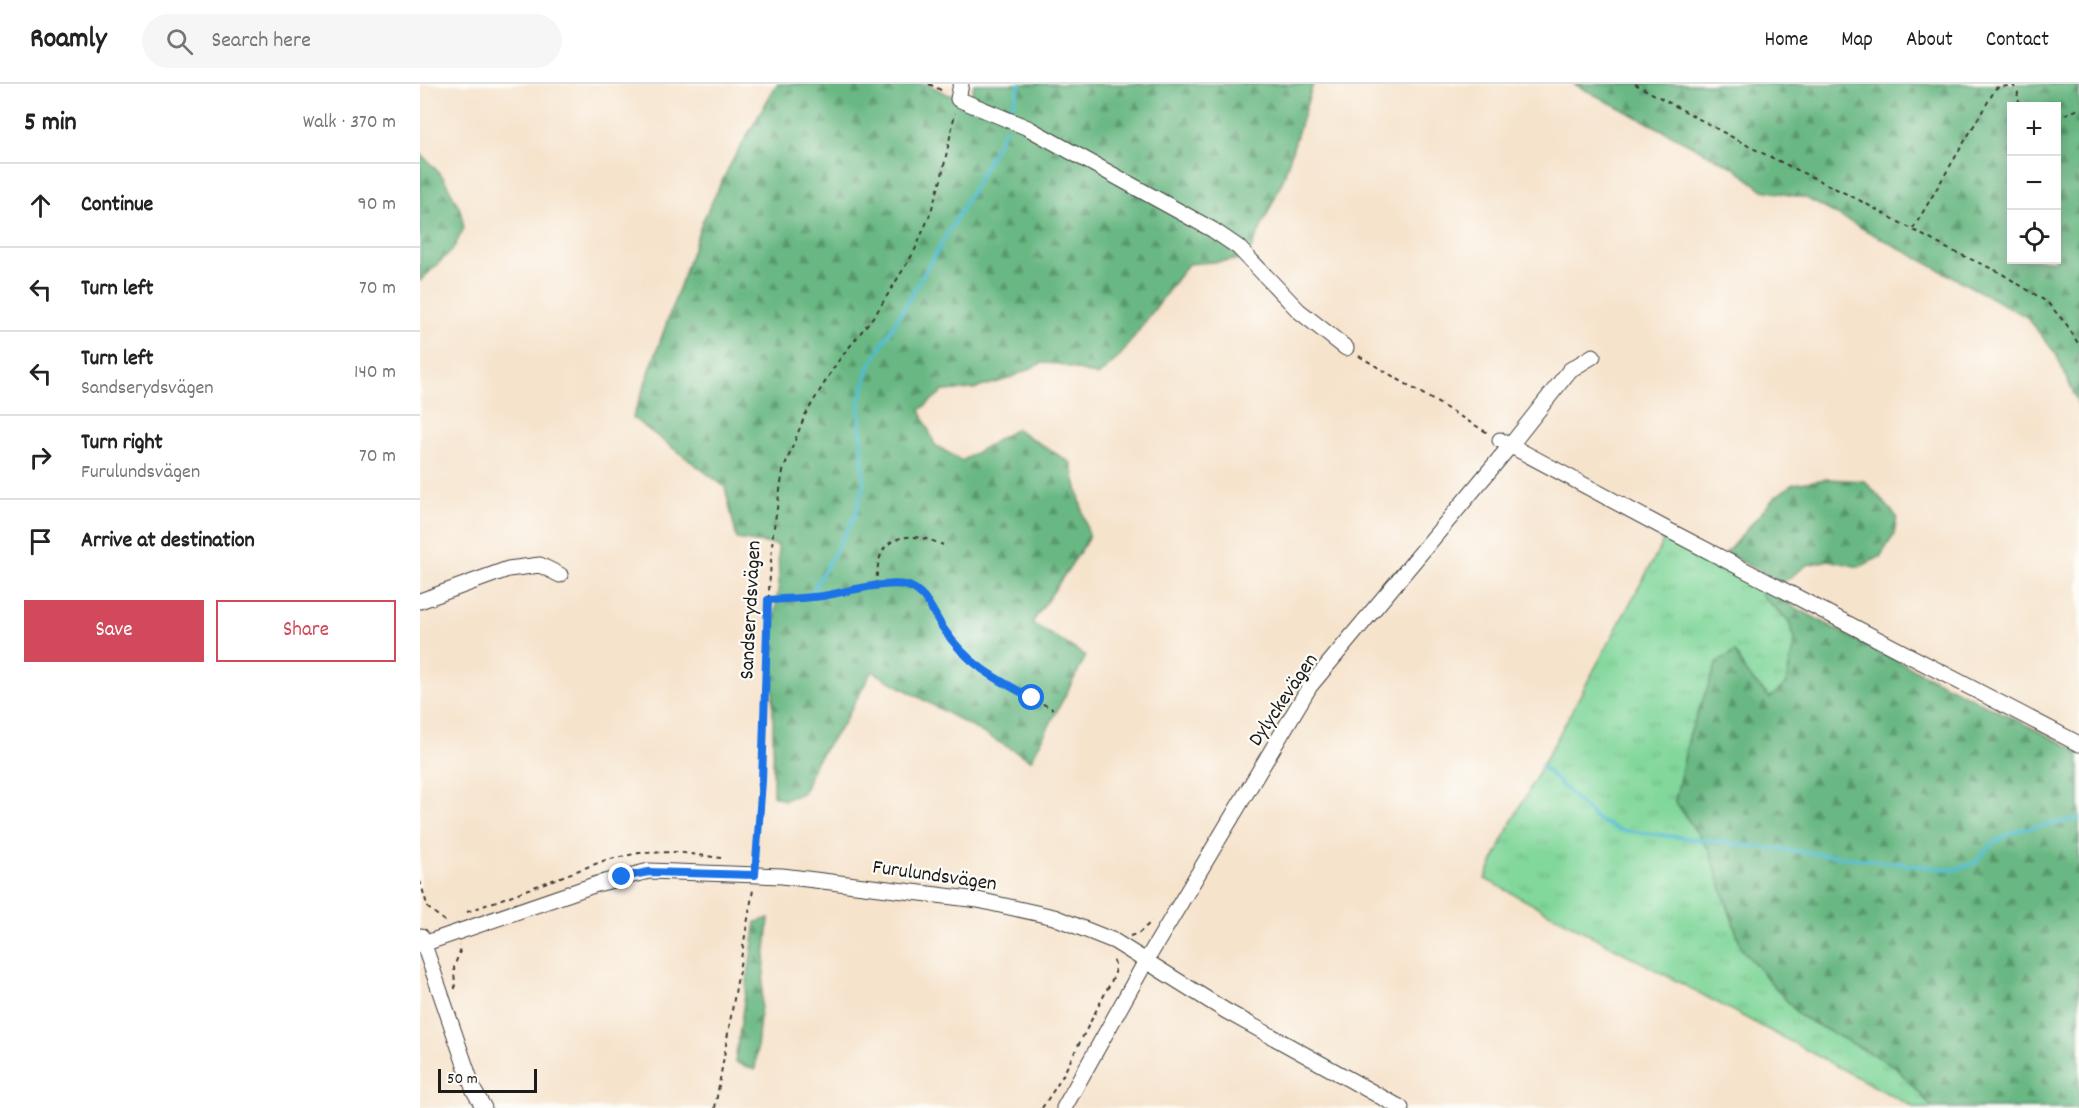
<!DOCTYPE html>
<html lang="en">
<head>
<meta charset="utf-8">
<style>
  body { margin:0; font-family:Dekko,sans-serif; background:#f6f6f6; color:#222 }
  .controls { position:absolute; right:18px; top:18px; display:grid; overflow:hidden; border-radius:0px; box-shadow:0 3px 15px #0003 }
  .controls button { width:54px; height:54px; display:grid; place-items:center; padding:0; border:0; border-bottom:2px solid #e0e0e0; background:#fff; color:#222; font:30px sans-serif }
  .scale { position:absolute; left:18px; bottom:15px; width:99px; box-sizing:border-box; padding-left:6px; border:3px solid #1c1c1c; border-top:0; font-size:16px; line-height:21px; white-space:nowrap; color:#1c1c1c; -webkit-text-stroke:4px #fdfcf7; paint-order:stroke }
  .stop { position:absolute; width:18px; height:18px; margin:-14px; border:4px solid #1a73e8; border-radius:50%; background:#fff }
  .stop.end { background:#1a73e8; border-color:#fff; box-shadow:0 2px 6px #0008 }
  .list { margin:0; padding:0; list-style:none }
  h2 { display:flex; justify-content:space-between; align-items:center; height:78px; margin:0; padding:0 24px; font-size:26px }
  h2 small { font-size:20px; font-weight:400; color:#767676 }
  .list li { display:grid; grid-template-columns:39px 1fr auto; gap:18px; align-items:center; box-sizing:border-box; height:84px; padding:0 24px; border-top:2px solid #e0e0e0 }
  .list b { display:block; font-size:22px; white-space:nowrap }
  .list p { margin:0; font-size:20px; white-space:nowrap; color:#767676 }
  .list em { font-size:20px; font-style:normal; color:#767676 }
  .actions { display:flex; gap:12px; padding:18px 24px }
  .actions a { flex:1; padding:14px 0; border:2px solid #d1495b; border-radius:0px; text-align:center; font-size:21px; color:#d1495b }
  .actions .main { background:#d1495b; color:#fff }
  .icon { flex:none; width:33px; height:33px; fill:none; stroke:currentColor; stroke-width:2; stroke-linecap:round; stroke-linejoin:round }
  .map { position:relative; flex:none; width:1659px; height:1024px; overflow:hidden }
  header { display:flex; align-items:center; gap:36px; box-sizing:border-box; height:84px; padding:0 30px; background:#fff; border-bottom:2px solid #e0e0e0 }
  header strong { font-size:28px }
  nav { display:flex; gap:33px; margin-inline-start:auto; font-size:21px }
  .search { width:420px; height:54px; background:#f6f6f6; display:flex; align-items:center; gap:15px; box-sizing:border-box; padding:0 21px; border-radius:33px; color:#767676; font-size:22px }
  main { display:flex }
  aside { flex:1; background:#fff }
  .map>svg:first-child { display:block }
  .grass { fill:url(#grass-tufts); stroke:#4f7a5c; stroke-width:1.5 }
  .forest { fill:url(#forest-firs); stroke:#426a50; stroke-width:1.5; fill-rule:evenodd }
  .lines { fill:none; stroke-linecap:round; stroke-linejoin:round }
  .stream { stroke:#50bcca; stroke-width:4 }
  .minor-casing { stroke:#3d3a36; stroke-width:17 }
  .path { stroke:#3d3a36; stroke-width:2; stroke-dasharray:4.5 4.5; stroke-linecap:butt }
  .minor { stroke:#fff; stroke-width:15 }
  .route { stroke:#1a73e8; stroke-width:8 }
  .labels { text-anchor:middle; stroke-width:4.5; stroke-linejoin:round; paint-order:stroke }
  .street-label { font-size:21px; fill:#1c1c1c; stroke:#fdfcf7 }
</style>
</head>
<body>
<header>
<strong>Roamly</strong>
<div class="search"><svg class="icon" aria-label="search" viewBox="0 0 24 24"><circle cx="10" cy="10" r="6"/><path d="M15 15l6 6"/></svg>Search here</div>
<nav><a>Home</a><a>Map</a><a>About</a><a>Contact</a></nav>
</header>
<main>
<aside>
<h2>5 min<small>Walk · 370 m</small></h2>
<ul class="list">
<li><svg class="icon" aria-label="ahead" viewBox="0 0 24 24"><path d="M12 20V5M6 11l6-6 6 6"/></svg><div><b>Continue</b></div><em>90 m</em></li>
<li><svg class="icon" aria-label="left" viewBox="0 0 24 24"><path d="M17 20v-9H6M10 6l-5 5 5 5"/></svg><div><b>Turn left</b></div><em>70 m</em></li>
<li><svg class="icon" aria-label="left" viewBox="0 0 24 24"><path d="M17 20v-9H6M10 6l-5 5 5 5"/></svg><div><b>Turn left</b><p>Sandserydsvägen</p></div><em>140 m</em></li>
<li><svg class="icon" aria-label="right" viewBox="0 0 24 24"><path d="M7 20v-9h11M14 6l5 5-5 5"/></svg><div><b>Turn right</b><p>Furulundsvägen</p></div><em>70 m</em></li>
<li><svg class="icon" aria-label="arrive" viewBox="0 0 24 24"><path d="M6 21V4h12l-3 4 3 4H6"/></svg><div><b>Arrive at destination</b></div></li>
</ul>
<div class="actions"><a class="main">Save</a><a>Share</a></div>
</aside>
<div class="map">
<svg width="1659" height="1024" viewBox="0 0 1659 1024">
  <defs>
    <pattern id="grass-tufts" width="24" height="20" patternUnits="userSpaceOnUse" patternTransform="scale(1.5)"><rect width="24" height="20" fill="#82d79b"/><path d="M3 7l-1-3M5 7V3M7 7l1-3M15 17l-1-3M17 17v-4M19 17l1-3" fill="none" stroke="#70b885"/></pattern>
    <pattern id="forest-firs" width="22" height="20" patternUnits="userSpaceOnUse" patternTransform="scale(1.5)"><rect width="22" height="20" fill="#69b883"/><path d="M5 1l3.5 6h-7zM16 11l3.5 6h-7z" fill="#56956a"/></pattern>
  </defs>
  <rect width="100%" height="100%" fill="#fdfcf7"/>
  <filter id="ink" filterUnits="userSpaceOnUse"><feTurbulence type="fractalNoise" baseFrequency=".0167" numOctaves="2"/><feDisplacementMap in="SourceGraphic" scale="12" xChannelSelector="R" yChannelSelector="G"/><feConvolveMatrix kernelMatrix="1 2 1 2 8 2 1 2 1" color-interpolation-filters="sRGB"/></filter>
  <filter id="wash" filterUnits="userSpaceOnUse"><feTurbulence type="fractalNoise" baseFrequency=".008" numOctaves="4" result="noise"/><feDisplacementMap in="SourceGraphic" scale="24" xChannelSelector="R" yChannelSelector="G"/><feGaussianBlur stdDeviation="1.35" result="paint"/><feColorMatrix in="noise" values="0 0 0 0 0 0 0 0 0 0 0 0 0 0 0 0 0 1.4 0 .05"/><feComposite in="paint" operator="in"/></filter>
  <g filter="url(#wash)">
    <rect width="100%" height="100%" fill="#f6e3cc"/>
    <path class="grass" d="M 1245,449 L 1336,502 L 1345,515 L 1368,536 L 1375,554 L 1366,600 L 1350,614 L 1326,589 L 1315,568 L 1270,649 L 1255,717 L 1289,766 L 1322,864 L 1380,932 L 1475,982 L 1513,1024 L 1495,1024 L 1065,795 L 1090,741 L 1241,462 Z"/>
    <path class="forest" d="M 357,0 L 507,0 L 529,11 L 552,10 L 554,0 L 893,0 L 863,96 L 828,172 L 817,176 L 768,180 L 699,273 L 678,292 L 639,280 L 622,279 L 585,296 L 554,305 L 523,307 L 500,326 L 515,361 L 542,377 L 596,345 L 651,379 L 669,454 L 612,539 L 666,572 L 611,676 L 452,587 L 423,640 L 396,677 L 383,709 L 364,716 L 353,711 L 353,545 L 359,499 L 358,461 L 317,455 L 305,403 L 213,334 L 283,136 L 310,81 Z
      M 1154,0 L 1659,0 L 1659,322 L 1636,270 L 1607,233 L 1386,114 L 1343,106 L 1313,83 ZM 1592,22 L 1636,22 L 1636,176 L 1592,176 Z
      M 0,69 L 23,93 L 40,125 L 44,144 L 33,165 L 0,197 Z
      M 1407,395 L 1445,397 L 1477,433 L 1474,451 L 1460,473 L 1439,483 L 1409,476 L 1387,481 L 1362,499 L 1306,469 L 1355,413 L 1373,400 Z
      M 1336,502 L 1441,559 L 1659,667 L 1659,1024 L 1513,1024 L 1475,982 L 1380,932 L 1322,865 L 1289,766 L 1255,717 L 1270,649 L 1298,577 L 1315,568 L 1326,589 L 1350,614 L 1366,600 L 1375,554 L 1368,536 L 1345,515 Z
      M 349,834 L 335,986 L 315,978 L 336,838 Z"/>
    <g class="lines">
      <path class="stream" d="M 591,26 L 600,0
        M 391,510 L 434,434 L 444,399 L 439,321 L 449,283 L 543,123 L 585,45
        M 1122,682 L 1176,735 L 1199,746 L 1534,786 L 1555,779 L 1573,759 L 1598,746 L 1659,735"/>
    </g>
  </g>
  <g filter="url(#ink)">
    <g class="lines">
      <g class="minor-casing">
        <path id="minor" d="M 541,0 L 538,15 L 608,44 L 793,146 L 818,163 L 879,227 L 926,264
          M 1080,356 L 1248,446 L 1659,660
          M 0,517 L 88,485 L 120,481 L 140,491
          M 1,852 L 54,1007 L 64,1024
          M 3,860 L 177,800 L 229,787 L 362,792 L 558,816 L 634,833 L 694,857 L 806,927 L 981,1024
          M 644,1024 L 726,877 L 890,602 L 1090,362 L 1150,286 L 1173,272"/>
      </g>
      <path class="path" d="M 509,0 L 525,8
        M 1215,0 L 1332,64 L 1439,116 L 1526,164 L 1579,188 L 1627,218 L 1647,241 L 1659,261
        M 1636,31 L 1641,32 L 1659,25
        M 1493,145 L 1576,4 L 1593,1 L 1598,9 L 1597,15 L 1603,22
        M 939,272 L 1068,349
        M 456,502 C 457,491 457,475 464,465 C 478,446 505,453 523,461
        M 348,516 C 367,515 385,514 403,512 C 425,508 465,497 485,502 C 511,508 526,555 546,574 C 570,596 604,610 633,625
        M 336,776 L 347,595 L 349,506 L 353,449 L 363,387 L 385,331 L 416,280 L 457,228 L 494,168 L 509,133 L 521,96 L 535,29
        M 0,797 L 8,824 L 26,838
        M 47,828 L 186,776 L 219,769 L 256,768 L 301,774
        M 710,852 L 719,849 L 732,837
        M 35,905 L 34,883 L 40,867 L 39,861
        M 295,1024 L 333,806
        M 622,1024 L 641,995 L 695,890 L 695,880 L 691,873"/>
      <use href="#minor" class="minor"/>
    </g>
  </g>
  <g class="lines" filter="url(#ink)">
    <path class="route" d="M 202,793 L 229,788 L 335,791 L 342,697 L 348,516 C 366,515 385,514 403,512 C 425,508 464,497 485,501 C 506,506 512,528 523,544 C 547,580 574,594 612,614"/>
  </g>
  <g class="labels">
    <g class="street-label">
      <text transform="translate(329 526) rotate(-87)" y="7">Sandserydsvägen</text>
      <text transform="translate(862 615) rotate(-56)" y="7">Dylyckevägen</text>
      <text transform="translate(515 790) rotate(8)" y="7">Furulundsvägen</text>
    </g>
  </g>
</svg>
<div class="controls">
<button>+</button>
<button>−</button>
<button><svg class="icon" aria-label="locate" viewBox="0 0 24 24"><circle cx="12" cy="12" r="6"/><path d="M12 2v4M12 18v4M2 12h4M18 12h4"/></svg></button>
</div>
<div class="scale">50 m</div>
<div class="stop" style="left:612px;top:614px"></div>
<div class="stop end" style="left:202px;top:793px"></div>
</div>
</main>
</body>
</html>
